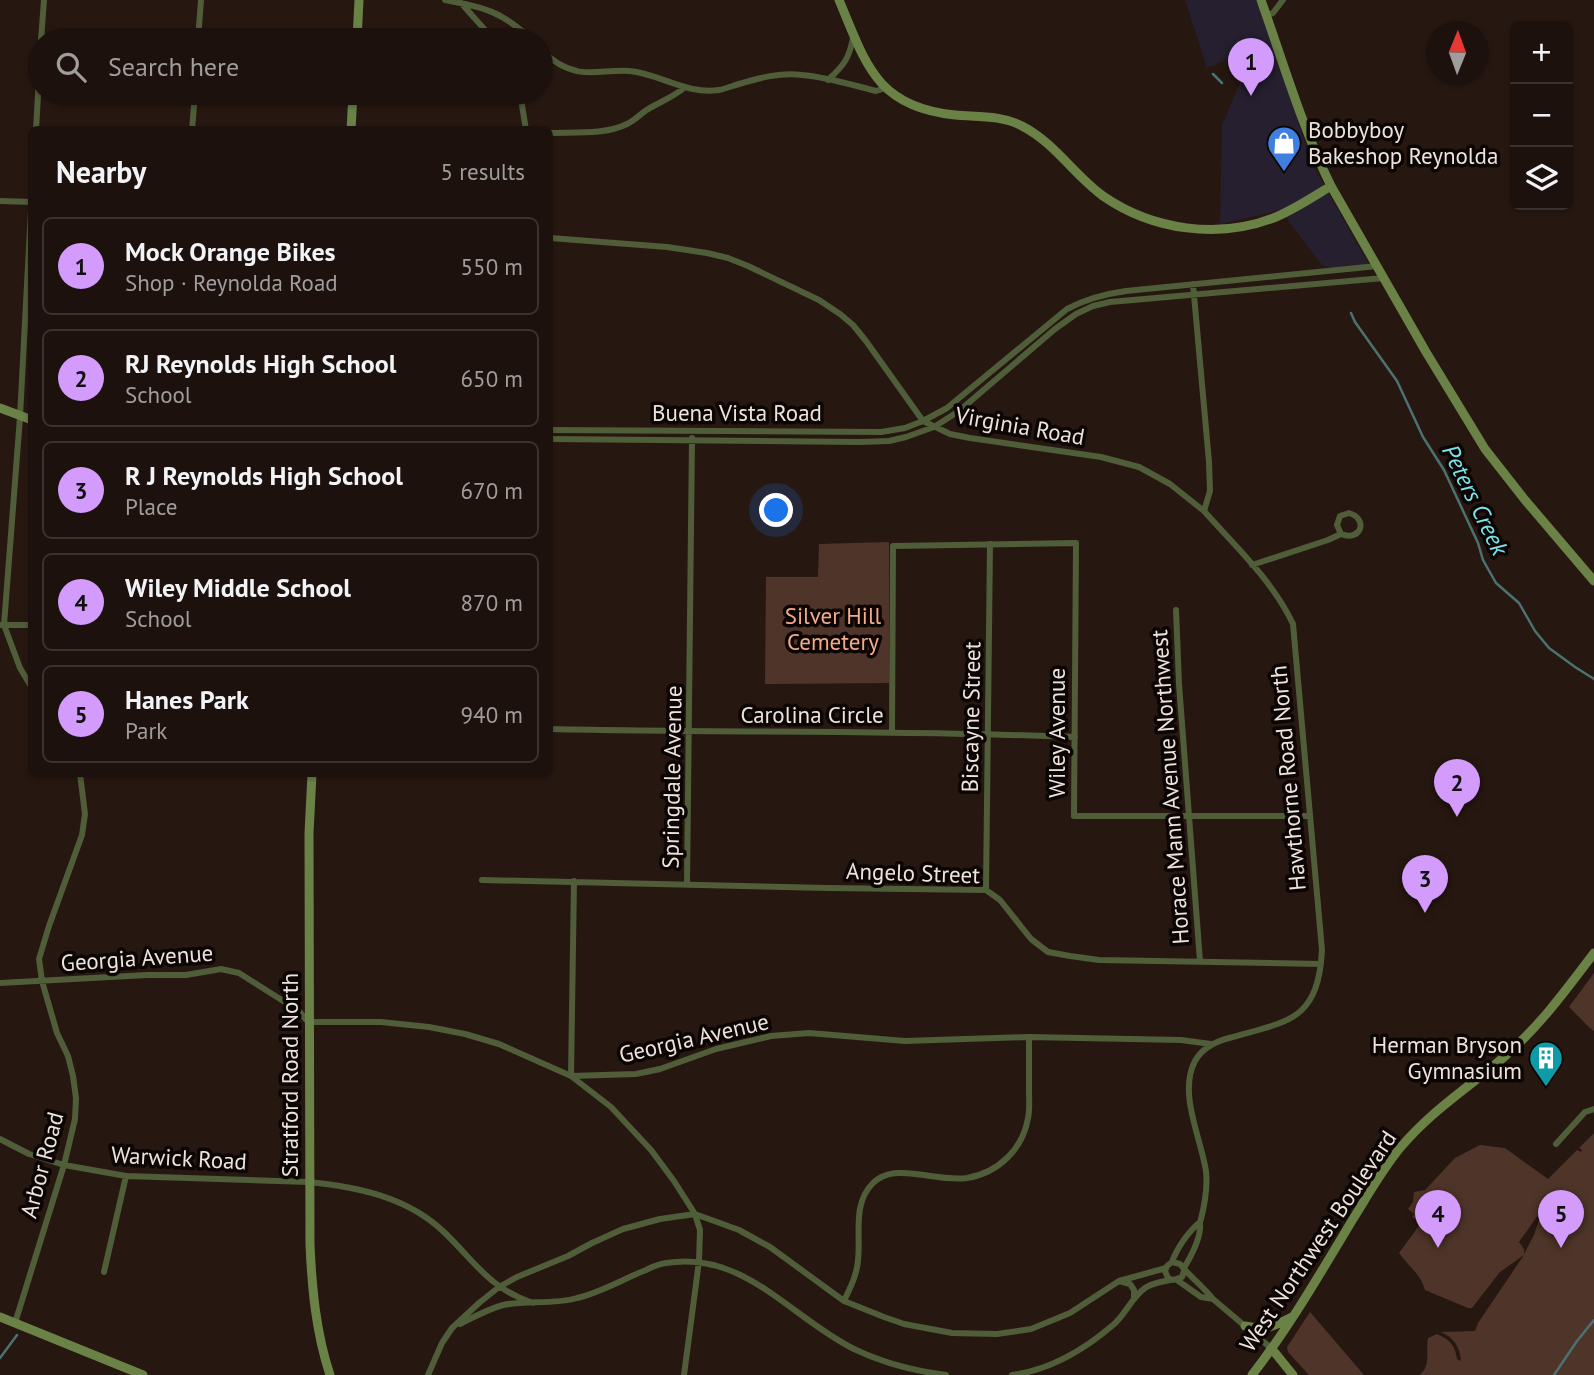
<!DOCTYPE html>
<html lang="en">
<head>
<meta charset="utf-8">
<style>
  body { margin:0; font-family:"PT Sans",sans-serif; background:#2a1f1b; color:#f1f3f6 }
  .controls { position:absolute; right:21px; top:21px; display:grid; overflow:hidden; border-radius:10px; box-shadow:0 2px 5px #0004 }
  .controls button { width:63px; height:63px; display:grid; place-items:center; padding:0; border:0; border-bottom:2px solid #3b312e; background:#1d110d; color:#f1f3f6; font:35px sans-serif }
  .compass { position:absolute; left:1426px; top:21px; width:63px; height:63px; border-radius:50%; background:#1d110d; box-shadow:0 2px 5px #0004; rotate:1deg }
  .you { position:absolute; left:777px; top:511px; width:24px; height:24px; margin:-18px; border:5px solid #fff; border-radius:50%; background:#1a73e8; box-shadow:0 0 0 10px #1a73e833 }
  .badge { display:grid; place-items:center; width:46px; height:46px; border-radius:50%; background:#d39cfc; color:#111; font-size:23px; font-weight:700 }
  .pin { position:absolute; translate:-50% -58px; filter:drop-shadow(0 2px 4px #0008) }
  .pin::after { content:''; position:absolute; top:37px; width:24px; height:21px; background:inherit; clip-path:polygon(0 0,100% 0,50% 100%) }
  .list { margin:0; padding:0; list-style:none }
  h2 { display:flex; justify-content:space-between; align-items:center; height:91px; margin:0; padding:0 28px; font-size:30px }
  h2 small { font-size:23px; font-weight:400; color:#a09d9d }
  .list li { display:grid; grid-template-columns:46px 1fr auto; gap:21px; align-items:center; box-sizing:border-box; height:98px; margin:0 14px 14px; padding:0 14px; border:2px solid #3b312e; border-radius:10px }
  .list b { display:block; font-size:26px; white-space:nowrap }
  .list p { margin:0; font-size:23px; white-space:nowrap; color:#a09d9d }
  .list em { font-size:23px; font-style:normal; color:#a09d9d }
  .icon { flex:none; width:38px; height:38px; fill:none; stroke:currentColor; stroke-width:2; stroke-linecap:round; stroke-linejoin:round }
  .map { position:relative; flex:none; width:1594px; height:1375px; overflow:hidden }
  .search { position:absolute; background:#1d110d; box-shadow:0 2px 5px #0004; left:28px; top:28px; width:525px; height:77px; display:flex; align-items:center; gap:18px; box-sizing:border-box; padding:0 24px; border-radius:38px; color:#a09d9d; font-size:26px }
  .panel { position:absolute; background:#1d110d; box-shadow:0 2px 5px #0004; left:28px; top:126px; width:525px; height:651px; border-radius:10px }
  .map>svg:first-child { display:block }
  .commercial { fill:#251f2f }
  .green { fill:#4f3529; fill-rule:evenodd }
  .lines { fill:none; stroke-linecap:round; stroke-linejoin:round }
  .stream { stroke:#4b7273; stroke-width:2.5 }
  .street { stroke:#4f5d39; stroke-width:6 }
  .secondary { stroke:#6b8247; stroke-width:9 }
  .labels { text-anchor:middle; stroke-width:7; stroke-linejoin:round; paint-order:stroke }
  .poi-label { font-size:23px; fill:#ede2dd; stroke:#0b0503; text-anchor:start }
  .street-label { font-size:23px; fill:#ede2dd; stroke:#0b0503 }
  .park-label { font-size:23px; fill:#f4aa88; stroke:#0b0503 }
  .water-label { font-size:24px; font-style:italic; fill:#7ae6ed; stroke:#0b0503 }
</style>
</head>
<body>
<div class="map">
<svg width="1594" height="1375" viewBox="0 0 1594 1375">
  <rect width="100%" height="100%" fill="#271711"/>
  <path class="commercial" d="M 1185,0 L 1258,0 L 1312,164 L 1371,268 L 1353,273 L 1323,266 L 1289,222 L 1282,210 L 1220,224 L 1222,125 L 1243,76 L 1238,55 L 1207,68 Z"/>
  <path class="green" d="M 889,542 L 889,683 L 765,684 L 766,577 L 818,577 L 819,544 Z
    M 1594,973 L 1594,1031 L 1590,1028 L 1569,1007 Z
    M 1594,1133 L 1594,1375 L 1419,1375 C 1432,1366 1425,1352 1428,1338 L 1437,1334 C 1450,1340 1455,1345 1457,1359 L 1461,1361 C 1460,1348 1455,1338 1441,1332 L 1475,1331 L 1478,1323 L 1524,1255 L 1500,1272 L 1472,1308 L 1468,1308 L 1425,1290 C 1421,1274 1408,1266 1399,1253 L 1421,1223 L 1412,1217 L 1414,1214 L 1408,1209 L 1413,1202 L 1414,1192 L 1425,1190 L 1455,1158 L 1480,1145 L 1505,1148 L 1548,1179 L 1577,1150 L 1581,1152 L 1582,1150 L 1579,1148 ZM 1543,1208 L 1534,1235 L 1524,1254 L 1524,1249 L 1519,1242 Z
    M 1310,1312 L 1364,1375 L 1309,1375 L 1288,1352 L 1287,1347 Z"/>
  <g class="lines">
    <path class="stream" d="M 1213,74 L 1222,83
      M 1351,313 L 1355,322 L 1397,381 L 1423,437 L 1444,470 L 1478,543 L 1483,560 L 1496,583 L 1519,603 L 1535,631 L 1549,648 L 1575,667 L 1594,679
      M 0,1358 L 17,1335
      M 1554,1375 L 1577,1341 L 1594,1320"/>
    <path class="street" d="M 445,0 C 484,7 503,12 532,40
      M 461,3 L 494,40
      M 1266,15 L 1273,13 L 1283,0
      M 41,40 L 44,0
      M 198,40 L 201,0
      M 541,49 C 551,60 563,68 577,71 C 590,75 614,69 630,71 C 660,74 687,95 719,90 C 725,89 732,86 739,84 C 759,78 781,72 802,75 C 827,77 852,85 876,91 L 886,88
      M 828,80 C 844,65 849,59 853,38
      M 520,93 L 526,130
      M 36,130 L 40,59
      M 192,130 L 195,93
      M 550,133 C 574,132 605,135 627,124 C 636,120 642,112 650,108 C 662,101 673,97 684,88
      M 32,190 L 20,417 L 4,625 L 20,668 L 32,688
      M 0,201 L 32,202
      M 550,238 L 667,247 L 707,253 L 728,258 L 748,266 L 819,300 L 840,314 L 853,325 L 866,341 L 923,421 L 950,434 L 970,438 L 1101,457 L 1139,467 L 1170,484 L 1204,511
      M 550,430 L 881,432 L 905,428 L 923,421 L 947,408 L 1067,309 C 1086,299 1104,294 1126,291 L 1377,266
      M 550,439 L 860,442 L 889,441 L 906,437 L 934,427 L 959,411 L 1055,329 L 1076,314 L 1093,306 L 1110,302 L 1384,278
      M 1252,565 L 1328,540 L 1341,534 C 1361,542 1369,519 1349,513 L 1340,516 L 1337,525 L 1341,534
      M 1176,610 L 1179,684 L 1200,961
      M 0,625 L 32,625
      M 550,729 C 725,733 900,730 1075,737
      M 892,733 L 893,546 L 1076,543 L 1074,816 L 1309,816
      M 482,880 L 828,888 L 986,890 L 1000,900 L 1031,939 L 1048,952 L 1070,956 L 1099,960 L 1321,964
      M 574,881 L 571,1076 L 611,1107 L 651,1150 L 674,1181 L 695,1214 L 700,1230 L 699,1261 L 684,1375
      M 687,884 L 692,438
      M 986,890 L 990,544
      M 0,983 L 147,975 L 186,975 L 221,969 L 239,973 L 299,1011 L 308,1022 L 381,1022 L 429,1027 L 465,1034 L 499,1044 L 571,1076 L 636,1074 L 660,1069 L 716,1049 L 771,1036 L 809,1033 L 905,1041 L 1029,1037 L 1181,1040 L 1211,1044
      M 0,1139 L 29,1154 L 64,1165 L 126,1176 L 309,1182 C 358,1187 408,1197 445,1233 C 475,1262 490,1289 533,1303
      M 1556,1144 L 1585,1112 L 1594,1109
      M 1172,1262 C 1177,1248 1188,1232 1200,1222
      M 1184,1268 C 1190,1258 1199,1241 1200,1229 C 1201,1219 1198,1228 1201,1219 C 1205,1203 1208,1188 1206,1171 C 1201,1138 1178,1093 1195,1061 C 1202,1048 1214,1042 1229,1038 C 1288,1021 1318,1022 1322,950 L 1293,624 C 1273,581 1235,546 1204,511 L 1210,491 L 1209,462 L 1193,284
      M 1184,1271 L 1182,1277 L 1173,1280 L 1168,1278 L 1165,1271 L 1167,1266 L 1172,1262 L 1180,1264 C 1189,1276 1203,1286 1213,1299 L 1272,1349
      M 104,1272 L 126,1176
      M 1177,1280 L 1201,1297 L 1213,1299
      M 1119,1281 L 1130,1284 L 1134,1290 L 1134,1299
      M 844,1301 C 850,1288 857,1275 858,1260 C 861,1234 852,1204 873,1183 C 888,1169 905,1173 924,1175 C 938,1177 952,1180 967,1178 C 998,1173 1023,1149 1028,1118 C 1030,1110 1029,1100 1029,1091 C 1029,1073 1029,1055 1029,1037
      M 15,1323 L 64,1165 L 75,1119 L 76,1098 L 73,1076 L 68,1056 L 57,1033 L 42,981 L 39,959 L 49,926 L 82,835 L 85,814 L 80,774
      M 460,1324 C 474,1317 488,1309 503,1305 C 527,1300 554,1305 577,1298 C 602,1292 623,1279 646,1270 C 652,1267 659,1264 666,1263 C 744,1250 791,1318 854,1349 C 883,1363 914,1371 946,1375
      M 428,1375 L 442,1343 L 452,1328 L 479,1303 L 499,1287 L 517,1277 L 568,1256 L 592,1243 L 623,1229 L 660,1219 L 695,1214 L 739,1230 L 770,1247 L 844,1301 L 884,1317 L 904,1324 L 952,1333 L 997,1334 L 1031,1329 L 1070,1313 L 1119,1281 L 1166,1268
      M 1012,1375 C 1050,1370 1085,1349 1113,1325 C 1125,1315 1132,1297 1145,1288 C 1152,1283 1162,1282 1170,1280"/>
    <path class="secondary" d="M 839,0 C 866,64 876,107 955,115 C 978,117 1001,115 1022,126 C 1055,143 1074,175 1103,196 C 1152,230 1219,240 1276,217 C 1295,209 1313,197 1331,186
      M 1261,0 C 1283,62 1302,127 1331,186 L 1426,352 L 1485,449 L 1525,500 L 1594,581
      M 357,40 L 359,0
      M 351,130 L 353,93
      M 0,408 L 32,420
      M 312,774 L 309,833 L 310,1245 C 312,1289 316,1333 330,1375
      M 0,1317 L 143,1375
      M 1245,1326 C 1266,1330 1273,1327 1292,1317
      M 1272,1349 L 1293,1375
      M 1252,1375 C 1290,1326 1321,1272 1353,1219 C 1368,1195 1382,1170 1400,1148 C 1432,1110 1467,1089 1504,1057 C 1539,1027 1566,990 1594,953"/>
  </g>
  <defs>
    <g id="shop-pin" transform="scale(1.75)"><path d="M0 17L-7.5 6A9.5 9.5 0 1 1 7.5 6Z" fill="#3f7fe0" stroke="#0b0503"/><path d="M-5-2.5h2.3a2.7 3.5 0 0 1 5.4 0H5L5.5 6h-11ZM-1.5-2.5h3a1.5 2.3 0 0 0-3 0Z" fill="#fff"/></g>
    <g id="building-pin" transform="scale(1.75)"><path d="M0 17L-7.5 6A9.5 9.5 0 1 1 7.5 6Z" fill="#0f9aa8" stroke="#0b0503"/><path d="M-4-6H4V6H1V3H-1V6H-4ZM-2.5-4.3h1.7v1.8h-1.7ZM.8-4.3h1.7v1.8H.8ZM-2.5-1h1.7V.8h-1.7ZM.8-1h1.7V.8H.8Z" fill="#fff"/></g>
  </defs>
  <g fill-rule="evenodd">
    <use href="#shop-pin" x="1284" y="143"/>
    <use href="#building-pin" x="1546" y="1058"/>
  </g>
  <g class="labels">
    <g class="poi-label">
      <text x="1308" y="138">Bobbyboy<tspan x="1308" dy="26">Bakeshop Reynolda</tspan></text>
      <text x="1522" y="1053" text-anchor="end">Herman Bryson<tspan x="1522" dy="26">Gymnasium</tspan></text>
    </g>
    <g class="street-label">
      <text x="737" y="421">Buena Vista Road</text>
      <text transform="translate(1020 426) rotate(10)" y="8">Virginia Road</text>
      <text x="812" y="723">Carolina Circle</text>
      <text transform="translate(971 717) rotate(-89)" y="8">Biscayne Street</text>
      <text transform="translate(1057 733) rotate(-90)" y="8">Wiley Avenue</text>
      <text transform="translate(672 777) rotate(-89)" y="8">Springdale Avenue</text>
      <text transform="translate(1288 778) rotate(-95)" y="8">Hawthorne Road North</text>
      <text transform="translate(1170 787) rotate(-94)" y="8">Horace Mann Avenue Northwest</text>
      <text transform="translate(913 873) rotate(2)" y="8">Angelo Street</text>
      <text transform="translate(137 958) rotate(-4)" y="8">Georgia Avenue</text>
      <text transform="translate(694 1038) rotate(-13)" y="8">Georgia Avenue</text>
      <text transform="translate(290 1075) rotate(-90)" y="8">Stratford Road North</text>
      <text transform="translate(179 1158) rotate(3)" y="8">Warwick Road</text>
      <text transform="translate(42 1165) rotate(-75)" y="8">Arbor Road</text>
      <text transform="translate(1318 1241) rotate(-56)" y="8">West Northwest Boulevard</text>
    </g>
    <g class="park-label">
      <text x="833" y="624">Silver Hill<tspan x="833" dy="26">Cemetery</tspan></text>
    </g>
    <g class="water-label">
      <text transform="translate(1475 500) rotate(64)" y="8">Peters Creek</text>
    </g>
  </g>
</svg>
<div class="controls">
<button>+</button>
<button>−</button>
<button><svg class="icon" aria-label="layers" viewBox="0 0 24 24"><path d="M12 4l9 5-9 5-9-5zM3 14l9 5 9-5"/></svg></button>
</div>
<svg class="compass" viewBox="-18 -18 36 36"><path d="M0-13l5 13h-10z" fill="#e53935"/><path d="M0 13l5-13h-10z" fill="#a09d9d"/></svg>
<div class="you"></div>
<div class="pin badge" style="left:1251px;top:96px">1</div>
<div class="pin badge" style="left:1457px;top:817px">2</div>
<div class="pin badge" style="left:1425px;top:913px">3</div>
<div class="pin badge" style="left:1438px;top:1248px">4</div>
<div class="pin badge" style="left:1561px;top:1248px">5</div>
<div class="search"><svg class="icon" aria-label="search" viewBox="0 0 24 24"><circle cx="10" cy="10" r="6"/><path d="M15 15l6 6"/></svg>Search here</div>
<section class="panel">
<h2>Nearby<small>5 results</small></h2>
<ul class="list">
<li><span class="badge">1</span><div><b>Mock Orange Bikes</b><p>Shop · Reynolda Road</p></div><em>550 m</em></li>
<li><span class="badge">2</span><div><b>RJ Reynolds High School</b><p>School</p></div><em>650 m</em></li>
<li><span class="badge">3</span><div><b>R J Reynolds High School</b><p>Place</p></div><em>670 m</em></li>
<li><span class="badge">4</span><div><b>Wiley Middle School</b><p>School</p></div><em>870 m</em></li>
<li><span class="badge">5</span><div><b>Hanes Park</b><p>Park</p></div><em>940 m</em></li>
</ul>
</section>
</div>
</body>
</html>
